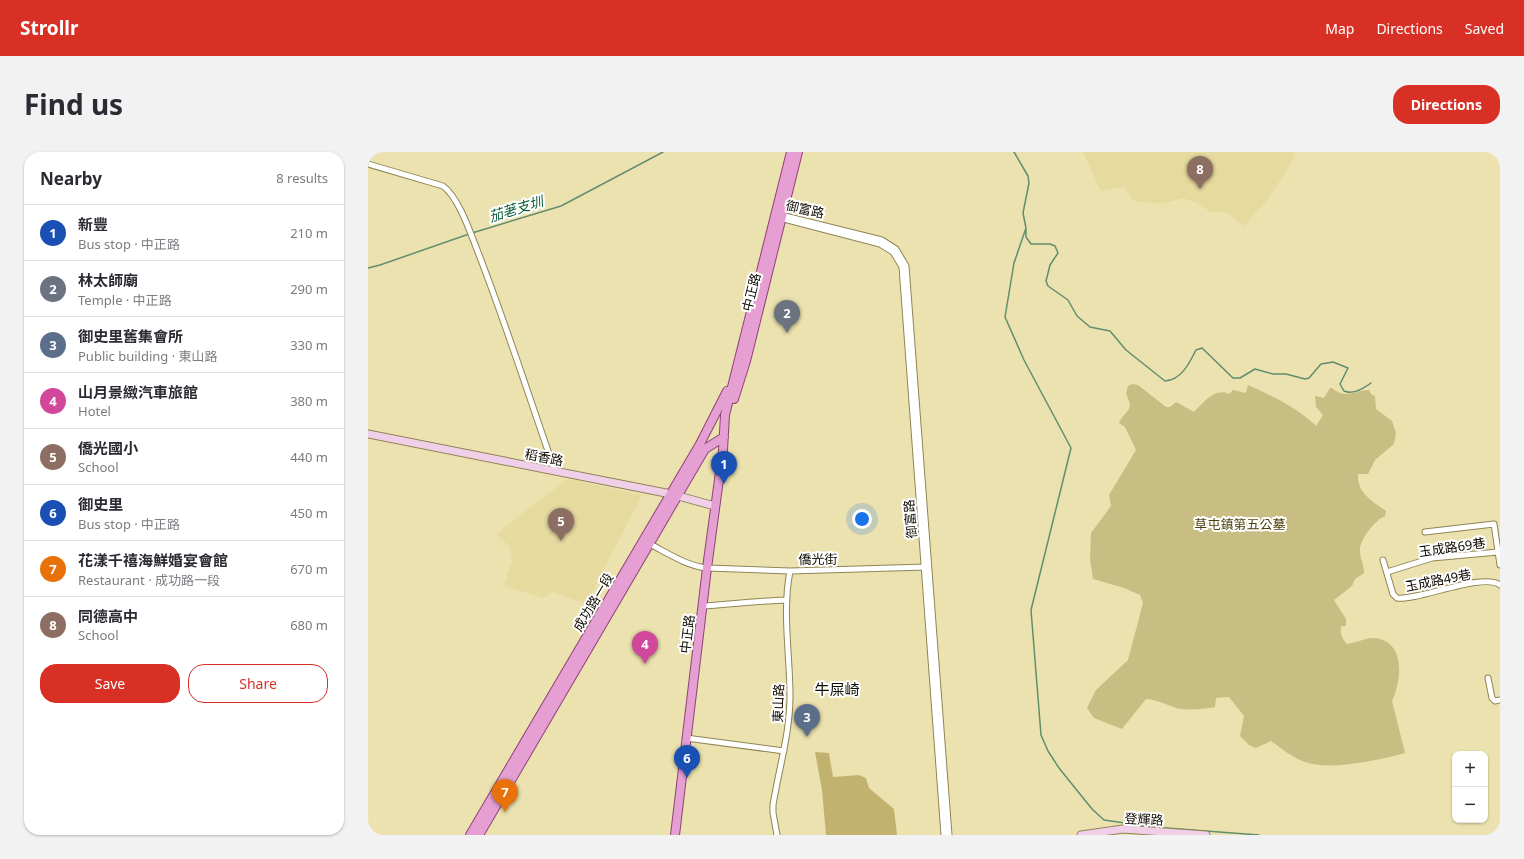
<!DOCTYPE html>
<html lang="en">
<head>
<meta charset="utf-8">
<style>
  body { margin:0; font-family:"Noto Sans","Noto Sans TC",sans-serif; background:#f2f2f3; color:#2b2b33 }
  .controls { position:absolute; right:12px; bottom:12px; display:grid; overflow:hidden; border-radius:8px; box-shadow:0 1px 3px #0004 }
  .controls button { width:36px; height:36px; display:grid; place-items:center; padding:0; border:0; border-bottom:1px solid #e1e1e2; background:#fff; color:#2b2b33; font:20px sans-serif }
  .you { position:absolute; left:494px; top:367px; width:14px; height:14px; margin:-10px; border:3px solid #fff; border-radius:50%; background:#1a73e8; box-shadow:0 0 0 6px #1a73e833 }
  .badge { display:grid; place-items:center; width:26px; height:26px; border-radius:50%; background:#d93025; color:#fff; font-size:13px; font-weight:700 }
  .pin { position:absolute; translate:-50% -33px; filter:drop-shadow(0 1px 2px #0008) }
  .pin::after { content:''; position:absolute; top:21px; width:14px; height:12px; background:inherit; clip-path:polygon(0 0,100% 0,50% 100%) }
  .list { margin:0; padding:0; list-style:none }
  h2 { display:flex; justify-content:space-between; align-items:center; height:52px; margin:0; padding:0 16px; font-size:17px }
  h2 small { font-size:13px; font-weight:400; color:#7c7c81 }
  .list li { display:grid; grid-template-columns:26px 1fr auto; gap:12px; align-items:center; box-sizing:border-box; height:56px; padding:0 16px; border-top:1px solid #e1e1e2 }
  .list b { display:block; font-size:15px; white-space:nowrap }
  .list p { margin:0; font-size:13px; white-space:nowrap; color:#7c7c81 }
  .list em { font-size:13px; font-style:normal; color:#7c7c81 }
  .actions { display:flex; gap:8px; padding:12px 16px }
  .actions a { flex:1; padding:9px 0; border:1px solid #d93025; border-radius:16px; text-align:center; font-size:14px; color:#d93025 }
  .actions .main { background:#d93025; color:#fff }
  .map { position:relative; flex:none; width:1132px; height:683px; overflow:hidden; border-radius:16px }
  header { display:flex; align-items:center; gap:24px; box-sizing:border-box; height:56px; padding:0 20px; background:#d93025; color:#fff }
  header strong { font-size:19px }
  nav { display:flex; gap:22px; margin-inline-start:auto; font-size:14px }
  .intro { display:flex; align-items:center; justify-content:space-between; box-sizing:border-box; height:96px; padding:0 24px }
  h1 { margin:0; font-size:28px }
  .button { padding:10px 18px; border-radius:16px; background:#d93025; color:#fff; font-size:14px; font-weight:700 }
  main { display:flex; gap:24px; padding:0 24px }
  aside { flex:1; background:#fff; border-radius:16px; box-shadow:0 1px 3px #0004 }
  .map>svg:first-child { display:block }
  .built { fill:#e6da9f }
  .green { fill:#c8bd82 }
  .forest { fill:#c1b36f }
  .lines { fill:none; stroke-linecap:round; stroke-linejoin:round }
  .stream { stroke:#608e6f; stroke-width:1.5 }
  .street-casing { stroke:#8f8555; stroke-width:7 }
  .secondary-casing { stroke:#8f8555; stroke-width:9 }
  .primary-casing { stroke:#8e4276; stroke-width:10 }
  .street { stroke:#fff; stroke-width:5 }
  .secondary { stroke:#f2cfe9; stroke-width:7 }
  .primary { stroke:#e59fd3; stroke-width:8 }
  .labels { text-anchor:middle; stroke-width:4; stroke-linejoin:round; paint-order:stroke }
  .street-label { font-size:13px; fill:#0f0c00; stroke:#fff }
  .park-label { font-size:13px; fill:#4a4008; stroke:#fff }
  .water-label { font-size:14px; font-style:italic; fill:#0f613d; stroke:#fff }
  .quarter-label { font-size:15px; fill:#0f0c00; stroke:#fff }
</style>
</head>
<body>
<header>
<strong>Strollr</strong>
<nav><a>Map</a><a>Directions</a><a>Saved</a></nav>
</header>
<div class="intro"><h1>Find us</h1><a class="button">Directions</a></div>
<main>
<aside>
<h2>Nearby<small>8 results</small></h2>
<ul class="list">
<li><span class="badge" style="background:#1a4fb4">1</span><div><b>新豐</b><p>Bus stop · 中正路</p></div><em>210 m</em></li>
<li><span class="badge" style="background:#6b7280">2</span><div><b>林太師廟</b><p>Temple · 中正路</p></div><em>290 m</em></li>
<li><span class="badge" style="background:#5c6f8a">3</span><div><b>御史里舊集會所</b><p>Public building · 東山路</p></div><em>330 m</em></li>
<li><span class="badge" style="background:#d1479c">4</span><div><b>山月景緻汽車旅館</b><p>Hotel</p></div><em>380 m</em></li>
<li><span class="badge" style="background:#8d6e63">5</span><div><b>僑光國小</b><p>School</p></div><em>440 m</em></li>
<li><span class="badge" style="background:#1a4fb4">6</span><div><b>御史里</b><p>Bus stop · 中正路</p></div><em>450 m</em></li>
<li><span class="badge" style="background:#e8710a">7</span><div><b>花漾千禧海鮮婚宴會館</b><p>Restaurant · 成功路一段</p></div><em>670 m</em></li>
<li><span class="badge" style="background:#8d6e63">8</span><div><b>同德高中</b><p>School</p></div><em>680 m</em></li>
</ul>
<div class="actions"><a class="main">Save</a><a>Share</a></div>
</aside>
<div class="map">
<svg width="1132" height="683" viewBox="0 0 1132 683">
  <rect width="100%" height="100%" fill="#ece2af"/>
  <path class="built" d="M 715,0 L 926,0 L 925,8 L 900,47 L 876,74 L 860,61 L 843,60 L 827,50 L 815,46 L 794,52 L 766,49 L 756,35 L 733,39 Z
    M 199,327 L 274,343 L 218,452 L 184,440 L 176,446 L 136,434 L 144,408 L 142,395 L 128,382 Z"/>
  <path class="green" d="M 764,232 L 770,233 L 798,255 L 802,255 L 808,250 L 826,260 C 835,251 847,235 861,242 L 865,238 L 878,241 L 880,233 C 904,244 928,255 948,274 L 955,263 L 948,255 L 947,244 L 956,246 L 962,236 L 964,236 C 978,248 986,238 1001,238 L 1003,242 L 1007,244 L 1008,257 L 1024,269 L 1028,281 L 1026,292 L 1007,308 L 1000,322 L 990,322 C 989,341 1004,349 1018,359 L 1017,364 C 1007,368 991,388 992,399 C 992,406 996,413 996,421 L 987,427 L 984,434 L 966,448 L 978,467 L 978,474 L 973,474 C 972,482 974,487 979,492 C 987,491 1000,485 1006,486 C 1038,489 1034,528 1024,549 L 1037,601 C 1012,608 961,619 937,610 C 925,606 913,596 903,589 L 888,596 L 881,593 L 872,584 L 876,564 L 861,545 L 848,546 L 847,555 C 835,557 821,559 808,556 C 797,552 790,548 778,547 L 754,577 L 726,566 L 719,556 L 728,538 L 760,508 L 775,451 L 772,443 L 756,436 L 725,427 L 722,407 L 723,381 L 743,354 L 741,343 L 768,298 L 757,275 L 751,271 C 758,257 767,259 758,242 L 760,234 Z"/>
  <path class="forest" d="M 447,600 L 461,601 L 465,625 L 491,623 L 498,626 L 501,636 L 526,657 L 529,683 L 458,683 L 454,638 Z"/>
  <g class="lines">
    <path class="stream" d="M 646,0 L 660,24 L 661,31 L 655,61 L 658,76 L 646,111 L 637,165 L 656,208 L 703,296 L 663,458 L 673,583 L 680,599 L 691,616 L 724,657 L 736,668 L 785,675 L 891,683
      M 658,77 L 658,85 L 663,92 L 682,92 L 687,94 L 690,101 L 682,113 L 678,129 L 680,134 L 700,148 L 709,164 L 722,175 L 742,179 L 758,198 L 797,229 C 813,228 821,212 828,198 L 834,196 L 865,226 L 872,226 L 887,217 L 905,222 L 918,222 L 937,227 L 941,226 L 953,212 L 965,210 L 980,216 L 972,232 L 976,239 C 985,243 995,237 1003,231
      M 104,81 L 193,54 L 295,0
      M 0,116 L 12,113 L 101,82"/>
    <g class="street-casing">
      <path id="street" d="M 0,12 L 75,34 C 90,45 101,77 108,95 C 137,169 161,245 187,319
        M 413,63 L 514,88 L 528,97 L 538,114 L 581,683
        M 412,66 L 512,92 L 525,100 L 534,115 L 576,683
        M 1057,380 L 1126,372 L 1132,413
        M 280,391 C 298,400 318,414 339,416 L 422,419 L 558,415
        M 1015,408 L 1025,442 L 1029,446 C 1049,449 1116,420 1132,433
        M 1019,420 L 1064,406 L 1130,400
        M 334,454 C 363,452 390,449 419,448
        M 1120,526 L 1124,546 L 1127,549 L 1132,548
        M 318,586 L 416,599
        M 409,683 L 405,661 L 405,653 C 411,616 422,581 422,544 C 422,503 414,460 422,419"/>
    </g>
    <g class="secondary-casing">
      <path id="secondary" d="M 0,282 L 303,342 L 347,354
        M 713,683 L 755,677 L 838,683"/>
    </g>
    <g class="primary-casing">
      <path id="primary" d="M 366,247 L 378,209 L 430,0
        M 102,683 L 332,292 L 359,239
        M 111,683 L 337,297 L 356,285
        M 307,683 L 339,416 L 355,298 L 357,263 L 423,0"/>
    </g>
    <use href="#street" class="street"/>
    <use href="#secondary" class="secondary"/>
    <use href="#primary" class="primary"/>
  </g>
  <g class="labels">
    <g class="street-label">
      <text transform="translate(437 57) rotate(13)" y="5">御富路</text>
      <text transform="translate(383 140) rotate(-76)" y="5">中正路</text>
      <text transform="translate(176 305) rotate(11)" y="5">稻香路</text>
      <text transform="translate(542 367) rotate(-95)" y="5">御富路</text>
      <text transform="translate(1084 395) rotate(-8)" y="5">玉成路69巷</text>
      <text transform="translate(450 407) rotate(-1)" y="5">僑光街</text>
      <text transform="translate(1070 428) rotate(-11)" y="5">玉成路49巷</text>
      <text transform="translate(225 450) rotate(-59)" y="5">成功路一段</text>
      <text transform="translate(319 482) rotate(-83)" y="5">中正路</text>
      <text transform="translate(410 551) rotate(-88)" y="5">東山路</text>
      <text transform="translate(776 667) rotate(3)" y="5">登輝路</text>
    </g>
    <g class="park-label">
      <text x="872" y="377">草屯鎮第五公墓</text>
    </g>
    <g class="water-label">
      <text transform="translate(148 57) rotate(-17)" y="5">茄荖支圳</text>
    </g>
    <g class="quarter-label">
      <text x="469" y="543">牛屎崎</text>
    </g>
  </g>
</svg>
<div class="controls">
<button>+</button>
<button>−</button>
</div>
<div class="you"></div>
<div class="pin badge" style="left:356px;top:332px;background:#1a4fb4">1</div>
<div class="pin badge" style="left:419px;top:181px;background:#6b7280">2</div>
<div class="pin badge" style="left:439px;top:585px;background:#5c6f8a">3</div>
<div class="pin badge" style="left:277px;top:512px;background:#d1479c">4</div>
<div class="pin badge" style="left:193px;top:389px;background:#8d6e63">5</div>
<div class="pin badge" style="left:319px;top:626px;background:#1a4fb4">6</div>
<div class="pin badge" style="left:137px;top:660px;background:#e8710a">7</div>
<div class="pin badge" style="left:832px;top:37px;background:#8d6e63">8</div>
</div>
</main>
</body>
</html>
